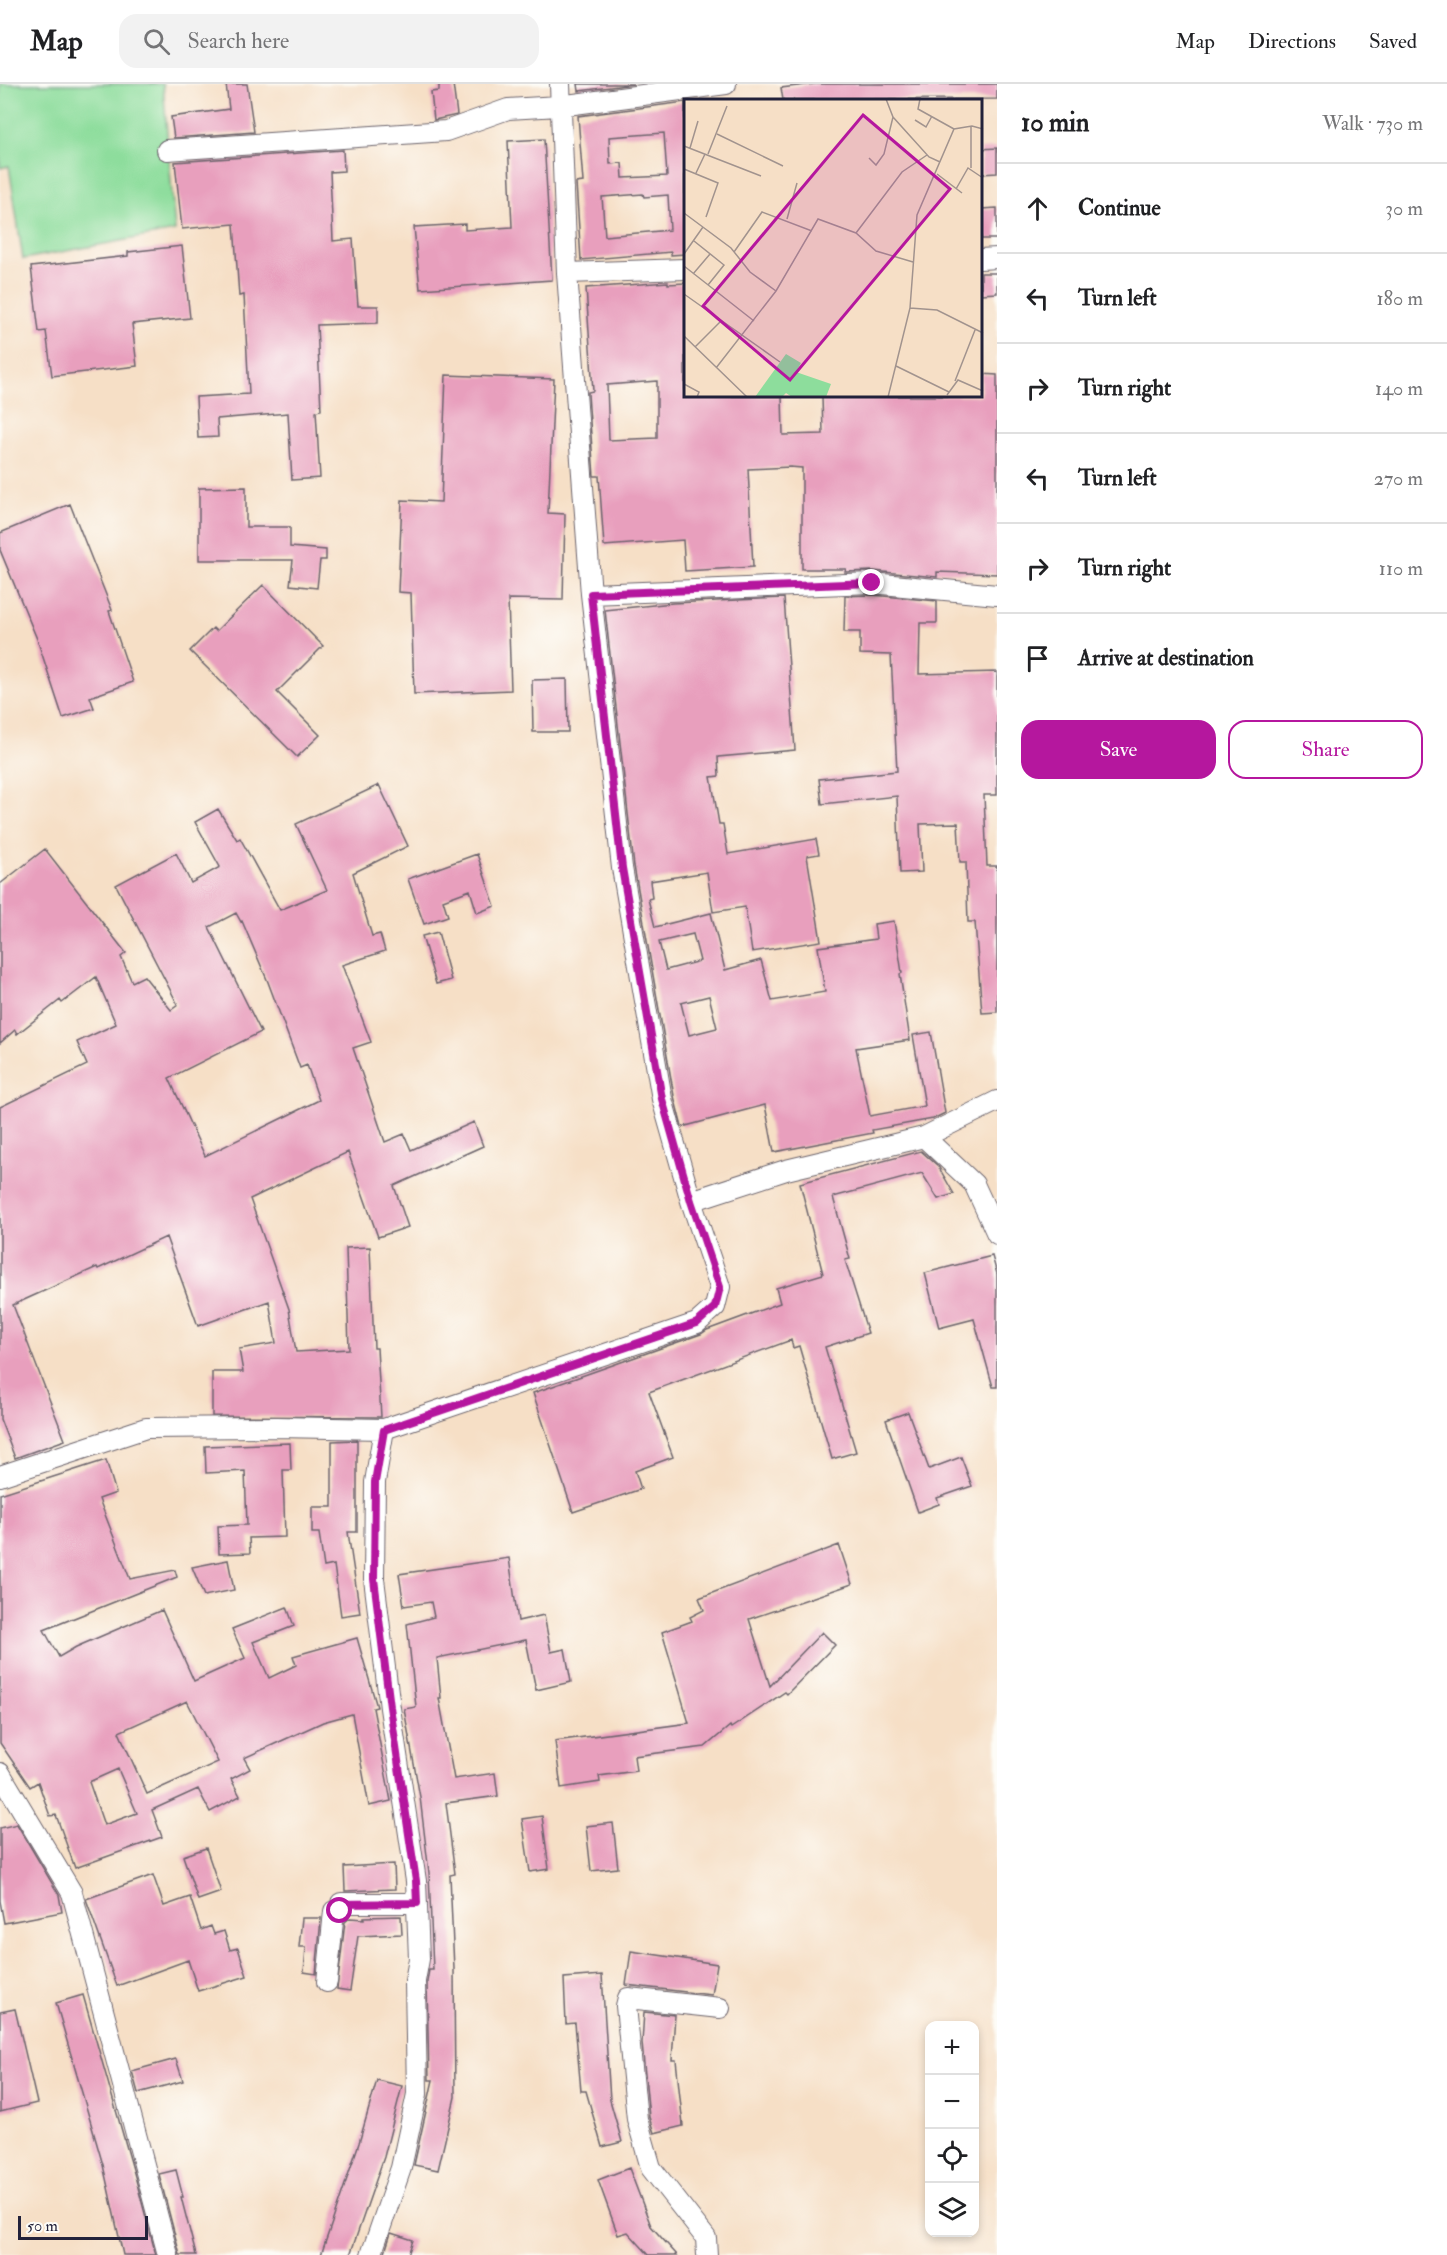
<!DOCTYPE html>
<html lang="en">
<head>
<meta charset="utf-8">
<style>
  body { margin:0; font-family:"IM FELL Double Pica",serif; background:#f2f2f2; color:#202124 }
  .controls { position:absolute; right:18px; bottom:18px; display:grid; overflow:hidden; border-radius:12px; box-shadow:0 3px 9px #0003 }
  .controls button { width:54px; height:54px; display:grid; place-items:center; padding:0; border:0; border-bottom:2px solid #e0e0e0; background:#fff; color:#202124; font:30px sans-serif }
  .scale { position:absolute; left:18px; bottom:15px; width:130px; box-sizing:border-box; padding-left:6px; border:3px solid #22223b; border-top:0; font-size:16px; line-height:21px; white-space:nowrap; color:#22223b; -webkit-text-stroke:4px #fdfcf7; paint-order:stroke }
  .stop { position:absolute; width:18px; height:18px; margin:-14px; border:4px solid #b5179e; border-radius:50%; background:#fff }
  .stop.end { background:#b5179e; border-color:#fff; box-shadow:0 2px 6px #0008 }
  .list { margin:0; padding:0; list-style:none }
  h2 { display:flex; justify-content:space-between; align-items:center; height:78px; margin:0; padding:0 24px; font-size:26px }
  h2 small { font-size:20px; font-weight:400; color:#757577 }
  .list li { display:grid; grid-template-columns:39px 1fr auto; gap:18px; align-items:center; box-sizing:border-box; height:90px; padding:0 24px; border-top:2px solid #e0e0e0 }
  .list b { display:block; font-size:22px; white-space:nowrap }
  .list em { font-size:20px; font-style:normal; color:#757577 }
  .actions { display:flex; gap:12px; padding:18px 24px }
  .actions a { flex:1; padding:14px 0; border:2px solid #b5179e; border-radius:18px; text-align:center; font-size:21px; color:#b5179e }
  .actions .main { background:#b5179e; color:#fff }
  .icon { flex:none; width:33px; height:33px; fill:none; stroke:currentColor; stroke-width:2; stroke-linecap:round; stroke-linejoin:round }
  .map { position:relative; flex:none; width:997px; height:2171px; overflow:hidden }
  header { display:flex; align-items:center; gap:36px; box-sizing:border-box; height:84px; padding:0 30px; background:#fff; border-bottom:2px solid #e0e0e0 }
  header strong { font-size:28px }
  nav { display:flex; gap:33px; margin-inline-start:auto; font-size:21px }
  .search { width:420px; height:54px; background:#f2f2f2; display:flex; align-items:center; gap:15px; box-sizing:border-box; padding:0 21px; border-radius:18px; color:#757577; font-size:22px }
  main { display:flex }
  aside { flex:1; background:#fff }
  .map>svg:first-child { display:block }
  .green { fill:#8ddd9c; stroke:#58806c; stroke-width:1.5 }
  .building { fill:#e89fbd; fill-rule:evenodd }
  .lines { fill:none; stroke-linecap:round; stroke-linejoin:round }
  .minor-casing { stroke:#6c646c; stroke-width:22 }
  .minor { stroke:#fff; stroke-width:20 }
  .route { stroke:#b5179e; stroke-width:8 }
  .inset-road { fill:none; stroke:#a1938e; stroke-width:1.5 }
  .view { fill:#b5179e; fill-opacity:0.15; stroke:#b5179e; stroke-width:3 }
  .inset-edge { fill:none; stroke:#22223b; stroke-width:3 }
</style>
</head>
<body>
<header>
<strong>Map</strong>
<div class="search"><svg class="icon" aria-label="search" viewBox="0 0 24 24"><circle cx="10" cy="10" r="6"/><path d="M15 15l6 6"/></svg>Search here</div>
<nav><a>Map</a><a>Directions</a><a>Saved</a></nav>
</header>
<main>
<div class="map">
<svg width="997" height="2171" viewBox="0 0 997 2171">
  <rect width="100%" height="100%" fill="#fdfcf7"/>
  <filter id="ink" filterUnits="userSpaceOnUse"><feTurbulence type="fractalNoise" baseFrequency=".0167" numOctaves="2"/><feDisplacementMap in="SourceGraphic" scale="12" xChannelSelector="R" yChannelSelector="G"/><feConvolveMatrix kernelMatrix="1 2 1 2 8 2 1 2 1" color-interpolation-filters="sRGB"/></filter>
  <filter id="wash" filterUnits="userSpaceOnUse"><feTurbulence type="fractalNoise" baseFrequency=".008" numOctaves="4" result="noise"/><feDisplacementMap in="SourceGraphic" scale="24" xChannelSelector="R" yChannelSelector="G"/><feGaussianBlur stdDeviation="1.35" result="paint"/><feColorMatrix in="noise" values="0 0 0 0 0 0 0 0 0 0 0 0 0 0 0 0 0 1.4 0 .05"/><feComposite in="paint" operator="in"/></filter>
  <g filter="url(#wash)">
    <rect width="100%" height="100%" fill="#f6dfc6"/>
    <path class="green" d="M 0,0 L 163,0 L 175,147 L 23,175 L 9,82 L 0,84 Z"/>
    <g id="blocks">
      <path class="building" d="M 226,0 L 247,0 L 254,48 L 174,54 L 171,33 L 229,25 Z
        M 439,0 L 453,0 L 457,31 L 434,36 L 431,8 L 439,7 Z
        M 578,0 L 634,0 L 579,7 Z
        M 815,0 L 997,0 L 997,15 L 783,16 L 781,4 Z
        M 685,18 L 685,170 L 671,171 L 671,168 L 581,176 L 576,99 L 583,98 L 578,32 ZM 664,49 L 667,92 L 623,94 L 622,79 L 610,80 L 609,53 ZM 643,110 L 644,113 L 668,111 L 670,146 L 605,152 L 602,113 Z
        M 544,55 L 552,196 L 420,205 L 414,143 L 465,140 L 465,146 L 512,143 L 508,57 Z
        M 997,64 L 997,89 L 981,90 L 981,65 Z
        M 343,66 L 344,87 L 330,88 L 333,157 L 353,155 L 358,222 L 378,222 L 378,239 L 317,241 L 321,326 L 316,327 L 320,394 L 292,396 L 288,329 L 217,335 L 218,353 L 198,354 L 196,313 L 249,310 L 244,211 L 239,212 L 234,140 L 182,145 L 175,78 Z
        M 997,124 L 997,155 L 981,155 L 981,125 Z
        M 182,162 L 190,234 L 132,240 L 137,282 L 52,292 L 46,247 L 39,248 L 31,183 L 128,172 L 128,168 Z
        M 981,189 L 997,189 L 997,209 L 981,210 Z
        M 668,198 L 668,200 L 685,199 L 685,312 L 782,312 L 783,351 L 823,350 L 822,312 L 981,312 L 981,290 L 997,291 L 997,490 L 937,488 L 937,493 L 873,487 L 845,488 L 846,485 L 802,485 L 802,384 L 790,383 L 748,385 L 753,483 L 685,487 L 683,456 L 604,462 L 599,392 L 594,392 L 588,310 L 588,308 L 593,307 L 586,204 ZM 657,297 L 657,354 L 609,356 L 607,301 Z
        M 446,291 L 554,295 L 548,429 L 565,430 L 563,516 L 508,515 L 511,606 L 414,610 L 411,509 L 398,508 L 402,416 L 441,418 Z
        M 246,403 L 246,443 L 290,443 L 290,463 L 326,466 L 326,476 L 320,476 L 317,504 L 290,501 L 293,476 L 199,476 L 199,404 Z
        M 70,420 L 112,526 L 109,527 L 133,598 L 90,613 L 94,624 L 63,634 L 37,555 L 0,466 L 0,449 Z
        M 263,501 L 323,562 L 277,608 L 320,651 L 297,673 L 190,567 L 213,544 L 216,547 Z
        M 872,511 L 937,517 L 937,539 L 920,539 L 919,590 L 997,588 L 997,711 L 984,711 L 987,782 L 997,782 L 997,928 L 982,929 L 975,838 L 968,838 L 966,778 L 960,778 L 958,739 L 920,740 L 922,788 L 900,789 L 897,712 L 822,720 L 819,695 L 897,687 L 891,571 L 860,570 L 860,548 L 844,548 L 845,512 Z
        M 784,514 L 795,666 L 718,673 L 719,692 L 711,693 L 719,740 L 723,740 L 728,770 L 816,755 L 819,770 L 807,772 L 821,857 L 752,868 L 745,823 L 713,828 L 707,788 L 650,797 L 652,814 L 648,815 L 655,843 L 711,829 L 725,886 L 761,876 L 772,917 L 825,908 L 818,863 L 876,855 L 874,840 L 894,837 L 902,889 L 900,890 L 910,956 L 856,964 L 870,1032 L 925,1022 L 913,951 L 931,948 L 945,1029 L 933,1035 L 872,1046 L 873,1049 L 774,1068 L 765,1021 L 682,1043 L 674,1012 L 634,782 L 605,526 L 673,519 ZM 693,850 L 700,877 L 666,886 L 659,858 ZM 709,912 L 717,944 L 689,951 L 681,919 Z
        M 567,595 L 568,648 L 533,648 L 532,596 Z
        M 379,701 L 408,762 L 353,789 L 372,852 L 380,850 L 385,867 L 342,881 L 371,958 L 353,964 L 385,1058 L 404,1050 L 411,1066 L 474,1038 L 483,1062 L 394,1102 L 408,1143 L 378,1153 L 348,1068 L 250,1115 L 289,1225 L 296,1268 L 349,1265 L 346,1164 L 370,1163 L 374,1264 L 377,1264 L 381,1333 L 212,1332 L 212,1288 L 243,1288 L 239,1265 L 276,1259 L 269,1217 L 198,1242 L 166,1153 L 98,1185 L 97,1183 L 13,1221 L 65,1356 L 15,1374 L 0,1335 L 0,1023 L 87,981 L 77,958 L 116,940 L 96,893 L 62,919 L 60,916 L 17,950 L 15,946 L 0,959 L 0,800 L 45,765 L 126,869 L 121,873 L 132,898 L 144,892 L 171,926 L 178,921 L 116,801 L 176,769 L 191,799 L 220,783 L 195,738 L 218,725 L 237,756 L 240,754 L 280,826 L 327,806 L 296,740 ZM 236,829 L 241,838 L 242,837 L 268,898 L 300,984 L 307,981 L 319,1016 L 205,1072 L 169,994 L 261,948 L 209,843 Z
        M 477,770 L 495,822 L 477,829 L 470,806 L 443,816 L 448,832 L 424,840 L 408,795 Z
        M 438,848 L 451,896 L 436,900 L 422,852 Z
        M 921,1067 L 938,1082 L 954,1110 L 938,1115 L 922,1089 L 833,1113 L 850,1175 L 845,1176 L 868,1249 L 825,1263 L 856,1368 L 832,1375 L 799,1262 L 793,1264 L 791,1256 L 649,1308 L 673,1373 L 635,1387 L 641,1405 L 573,1428 L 533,1309 L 701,1250 L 707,1246 L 780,1219 L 776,1204 L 823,1190 L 800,1099 Z
        M 992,1172 L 997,1190 L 997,1303 L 993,1303 L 974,1235 L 939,1244 L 925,1189 Z
        M 908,1328 L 929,1385 L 961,1373 L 972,1402 L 937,1414 L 939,1420 L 918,1428 L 886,1336 Z
        M 357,1356 L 357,1448 L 348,1448 L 360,1529 L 341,1532 L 334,1481 L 324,1483 L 319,1449 L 312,1449 L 312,1423 L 332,1423 L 332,1357 Z
        M 290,1359 L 291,1386 L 283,1386 L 285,1453 L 249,1454 L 250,1469 L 219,1470 L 218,1442 L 247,1441 L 245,1387 L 206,1389 L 205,1362 Z
        M 106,1376 L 116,1409 L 99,1415 L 130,1495 L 175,1486 L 177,1493 L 44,1546 L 59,1573 L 76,1563 L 162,1526 L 194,1597 L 245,1574 L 232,1545 L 287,1523 L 294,1542 L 253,1558 L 269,1594 L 296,1581 L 293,1572 L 357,1554 L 377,1623 L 373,1624 L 391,1717 L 369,1722 L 352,1630 L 323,1638 L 244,1674 L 250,1685 L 231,1695 L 240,1712 L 210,1728 L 198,1705 L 152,1726 L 162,1753 L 75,1784 L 56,1731 L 50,1732 L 38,1698 L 30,1703 L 0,1659 L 0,1410 ZM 187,1617 L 218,1678 L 147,1710 L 119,1648 ZM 118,1685 L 137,1729 L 104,1741 L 89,1698 Z
        M 839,1461 L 852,1500 L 749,1535 L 770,1602 L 822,1548 L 835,1561 L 787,1610 L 785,1608 L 731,1644 L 730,1642 L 705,1663 L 634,1672 L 636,1687 L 599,1692 L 600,1698 L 561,1704 L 555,1657 L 689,1639 L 662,1548 L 692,1537 L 690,1533 L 704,1526 L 699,1514 Z
        M 509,1474 L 518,1537 L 544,1531 L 551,1568 L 565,1565 L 571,1598 L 536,1606 L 526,1556 L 437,1574 L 441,1614 L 439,1614 L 454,1695 L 495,1689 L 498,1712 L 446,1719 L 455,1790 L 450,1791 L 454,1885 L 455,2013 L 438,2086 L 414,2081 L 433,1996 L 429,1996 L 427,1898 L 429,1886 L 433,1886 L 429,1789 L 420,1713 L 404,1625 L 416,1623 L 407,1540 L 434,1533 L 431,1518 L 404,1522 L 399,1490 Z
        M 228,1476 L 234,1506 L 204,1512 L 192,1483 Z
        M 542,1732 L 549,1785 L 530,1788 L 522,1735 Z
        M 613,1739 L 618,1784 L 591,1787 L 586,1742 Z
        M 17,1740 L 59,1811 L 62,1828 L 4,1839 L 0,1817 L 0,1744 Z
        M 206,1764 L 221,1808 L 198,1816 L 183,1772 Z
        M 394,1780 L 395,1805 L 345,1807 L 344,1783 Z
        M 153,1791 L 164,1822 L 190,1813 L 201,1846 L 211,1842 L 214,1850 L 224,1847 L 230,1866 L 238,1864 L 247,1892 L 198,1907 L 188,1876 L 117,1902 L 86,1815 Z
        M 401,1832 L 402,1850 L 358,1852 L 350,1907 L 337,1905 L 345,1838 L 350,1834 L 364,1835 L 364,1833 Z
        M 302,1834 L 321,1834 L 316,1890 L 304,1888 L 306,1863 L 299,1863 Z
        M 631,1867 L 717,1880 L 712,1911 L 626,1901 Z
        M 602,1891 L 610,2016 L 622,2058 L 602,2063 L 586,2007 L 581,2007 L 575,1939 L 566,1940 L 564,1894 Z
        M 83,1911 L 136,2096 L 156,2171 L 123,2171 L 103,2081 L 56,1919 Z
        M 15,1925 L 37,2019 L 0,2028 L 0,1928 Z
        M 644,1928 L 675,1931 L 672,1976 L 676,1976 L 683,2042 L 654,2049 L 649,2033 L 642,1959 Z
        M 176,1975 L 183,1997 L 138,2009 L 132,1987 Z
        M 377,1996 L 402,2002 L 384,2073 L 350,2171 L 321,2171 L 359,2059 Z
        M 629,2084 L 651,2142 L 677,2171 L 649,2171 L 628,2148 L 618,2151 L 598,2096 Z
        M 176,2086 L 183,2113 L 181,2113 L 196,2171 L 180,2171 L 159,2090 Z
        M 391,2149 L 413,2156 L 408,2171 L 384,2171 Z"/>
    </g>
  </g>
  <g filter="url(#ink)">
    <use href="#blocks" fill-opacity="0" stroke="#6c646c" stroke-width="1.5"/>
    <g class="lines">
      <g class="minor-casing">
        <path id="minor" d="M 167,66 L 446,47 L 508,25 L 559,22 L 726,0
          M 980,175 L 997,174
          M 567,189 L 685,185
          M 591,510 L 872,499 L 997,511
          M 924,1053 L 974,1100 L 997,1150
          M 691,1117 L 786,1086 L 924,1053 L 997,1017
          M 0,1392 L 146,1344 L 277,1343 L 384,1345 L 697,1239 L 715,1223 L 720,1203 L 691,1117 L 662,1015 L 622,784 L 591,510 L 567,189 L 560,0
          M 0,1689 L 72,1809 L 168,2171
          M 327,1898 L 334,1827 L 340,1827 L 341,1819 L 417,1819
          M 371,2171 L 401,2084 L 417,2010 L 415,1897 L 419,1875 L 416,1797 L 390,1624 L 374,1495 L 375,1398 L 384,1345
          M 707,2171 L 706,2154 L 651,2084 L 637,2035 L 626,1922 L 628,1914 L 720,1924"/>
      </g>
      <use href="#minor" class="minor"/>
    </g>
  </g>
  <g class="lines" filter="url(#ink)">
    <path class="route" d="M 340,1827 L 341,1820 L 417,1819 L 416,1797 L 390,1623 L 374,1495 L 375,1398 L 384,1346 L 697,1239 L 715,1223 L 720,1203 L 691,1117 L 662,1015 L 622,784 L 591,510 L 872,499"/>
  </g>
  <g transform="translate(684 15)">
    <rect width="298" height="298" fill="#f6dfc6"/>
    <path d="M 102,255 L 117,264 L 112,273 L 147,285 L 142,298 L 108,298 L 102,294 L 98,298 L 71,298 Z" fill="#8ddd9c"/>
    <path class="inset-road" d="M 202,0 L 209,18 L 245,58 L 256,63M 236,0 L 234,10 L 270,30M 231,21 L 242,28 L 248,17M 33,35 L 99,67M 0,47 L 77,77M 6,49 L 14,22M 24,55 L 43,7M 185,59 L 192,66 L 200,55 L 209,18M 287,69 L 287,27M 0,70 L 34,84 L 22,118M 12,74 L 21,55M 253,75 L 278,94M 272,90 L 284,69 L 299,79M 0,114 L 47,149 L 66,173 L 92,192M 103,120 L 113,84M 172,134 L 218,73 L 243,56M 10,142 L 40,166 L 24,186M 50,153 L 78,113 L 128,132M 0,155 L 19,128M 0,167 L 70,222M 9,175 L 26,155M 0,195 L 96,263M 226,209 L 253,211 L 299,234M 0,237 L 63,298M 11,248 L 36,223M 212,267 L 265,293M 32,269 L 92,192 L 134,120 L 172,134 L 192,152 L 229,163M 271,282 L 291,231M 0,285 L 15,293 L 13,298M 263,296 L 274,281 L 299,292M 204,298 L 226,209 L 233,116 L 270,30 L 288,27 L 299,30"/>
    <path class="view" d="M 179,16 L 266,90 L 106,281 L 19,207 Z"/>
    <rect width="298" height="298" class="inset-edge"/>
  </g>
</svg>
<div class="controls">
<button>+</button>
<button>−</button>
<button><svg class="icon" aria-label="locate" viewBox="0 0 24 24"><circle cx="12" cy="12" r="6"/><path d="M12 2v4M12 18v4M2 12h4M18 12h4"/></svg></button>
<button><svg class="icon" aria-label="layers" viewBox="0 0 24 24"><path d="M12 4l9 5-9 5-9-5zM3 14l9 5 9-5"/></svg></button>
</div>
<div class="scale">50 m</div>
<div class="stop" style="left:340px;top:1827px"></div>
<div class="stop end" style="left:872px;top:499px"></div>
</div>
<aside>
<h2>10 min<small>Walk · 730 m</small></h2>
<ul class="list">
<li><svg class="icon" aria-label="ahead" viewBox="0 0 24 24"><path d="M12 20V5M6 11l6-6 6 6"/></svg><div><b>Continue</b></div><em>30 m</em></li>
<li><svg class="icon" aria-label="left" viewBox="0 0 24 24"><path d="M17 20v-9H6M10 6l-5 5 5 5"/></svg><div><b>Turn left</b></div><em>180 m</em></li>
<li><svg class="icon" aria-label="right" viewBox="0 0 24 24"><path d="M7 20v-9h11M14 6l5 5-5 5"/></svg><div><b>Turn right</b></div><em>140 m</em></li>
<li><svg class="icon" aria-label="left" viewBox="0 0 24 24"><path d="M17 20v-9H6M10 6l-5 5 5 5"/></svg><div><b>Turn left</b></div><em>270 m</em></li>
<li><svg class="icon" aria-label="right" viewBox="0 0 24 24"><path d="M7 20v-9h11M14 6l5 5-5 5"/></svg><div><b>Turn right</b></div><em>110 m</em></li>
<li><svg class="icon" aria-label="arrive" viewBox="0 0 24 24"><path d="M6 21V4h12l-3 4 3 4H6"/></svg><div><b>Arrive at destination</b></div></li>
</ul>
<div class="actions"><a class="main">Save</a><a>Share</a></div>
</aside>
</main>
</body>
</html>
